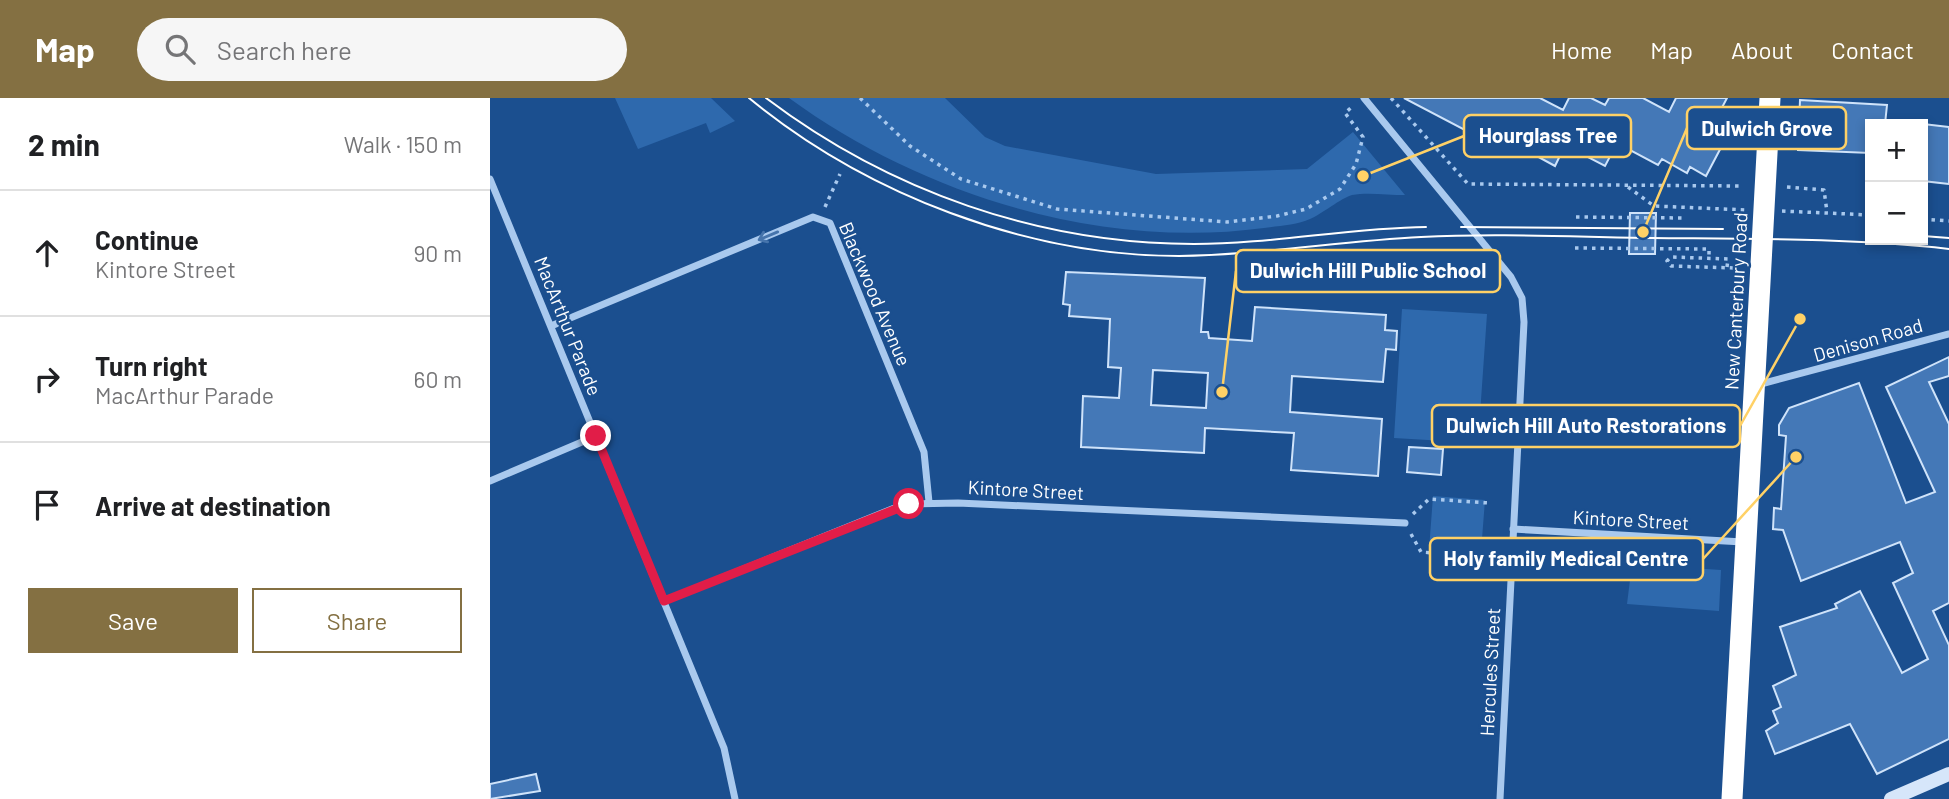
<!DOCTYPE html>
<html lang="en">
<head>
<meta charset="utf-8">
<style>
  body { margin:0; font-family:Barlow,sans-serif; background:#f6f6f6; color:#202124 }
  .controls { position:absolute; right:21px; top:21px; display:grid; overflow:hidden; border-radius:0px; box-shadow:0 4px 10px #0003 }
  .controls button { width:63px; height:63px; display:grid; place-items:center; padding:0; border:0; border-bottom:2px solid #e0e0e0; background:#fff; color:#202124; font:35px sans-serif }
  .stop { position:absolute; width:21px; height:21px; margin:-16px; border:5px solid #e11d48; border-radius:50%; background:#fff }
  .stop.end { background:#e11d48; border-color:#fff; box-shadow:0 2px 7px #0008 }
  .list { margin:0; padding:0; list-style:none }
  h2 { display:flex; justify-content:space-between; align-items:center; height:91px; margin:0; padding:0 28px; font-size:30px }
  h2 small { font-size:23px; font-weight:400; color:#757577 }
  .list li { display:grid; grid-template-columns:46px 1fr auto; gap:21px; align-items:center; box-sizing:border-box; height:126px; padding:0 28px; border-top:2px solid #e0e0e0 }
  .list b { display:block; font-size:26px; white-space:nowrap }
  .list p { margin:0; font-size:23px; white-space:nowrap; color:#757577 }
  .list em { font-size:23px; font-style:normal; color:#757577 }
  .actions { display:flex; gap:14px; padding:21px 28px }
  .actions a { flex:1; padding:16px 0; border:2px solid #847042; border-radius:0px; text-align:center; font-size:24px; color:#847042 }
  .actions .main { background:#847042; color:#fff }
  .icon { flex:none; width:38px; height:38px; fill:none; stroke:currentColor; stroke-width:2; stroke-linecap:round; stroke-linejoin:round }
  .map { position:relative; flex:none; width:1459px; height:701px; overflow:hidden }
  header { display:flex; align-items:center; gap:42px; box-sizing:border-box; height:98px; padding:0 35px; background:#847042; color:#fff }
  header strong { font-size:33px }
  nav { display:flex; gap:38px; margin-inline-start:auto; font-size:24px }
  .search { width:490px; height:63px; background:#f6f6f6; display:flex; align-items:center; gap:18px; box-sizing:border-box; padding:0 24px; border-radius:38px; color:#757577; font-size:26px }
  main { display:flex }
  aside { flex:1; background:#fff }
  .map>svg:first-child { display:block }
  .green { fill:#2e69ad }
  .building { fill:#4478b7; stroke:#cfe3fa; stroke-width:2; fill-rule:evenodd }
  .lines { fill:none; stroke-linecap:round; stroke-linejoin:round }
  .path { stroke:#a9c9ee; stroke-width:3.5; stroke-dasharray:3.5 5; stroke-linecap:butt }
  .street { stroke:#a9c9ee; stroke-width:7 }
  .secondary { stroke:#d6e6fa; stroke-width:14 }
  .highway { stroke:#fff; stroke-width:21 }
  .tram { stroke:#fff; stroke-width:2 }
  .oneway { stroke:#4674ac }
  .route { stroke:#e11d48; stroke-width:9 }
  .labels { text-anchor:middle; stroke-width:5; stroke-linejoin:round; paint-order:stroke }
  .street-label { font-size:19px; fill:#fff; stroke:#1b4f8f }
  .leader { fill:none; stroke:#ffd166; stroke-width:2.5 }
  .callout-dot { fill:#ffd166; stroke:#1b4f8f; stroke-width:2.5 }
  .callout { fill:#1b4f8f; stroke:#ffd166; stroke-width:2.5 }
  .callout-label { font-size:21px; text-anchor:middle; font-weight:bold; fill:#fff }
</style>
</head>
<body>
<header>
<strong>Map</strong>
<div class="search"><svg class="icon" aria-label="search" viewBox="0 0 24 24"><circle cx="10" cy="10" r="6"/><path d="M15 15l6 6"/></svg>Search here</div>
<nav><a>Home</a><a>Map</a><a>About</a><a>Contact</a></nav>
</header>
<main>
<aside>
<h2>2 min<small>Walk · 150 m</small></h2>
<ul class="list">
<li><svg class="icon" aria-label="ahead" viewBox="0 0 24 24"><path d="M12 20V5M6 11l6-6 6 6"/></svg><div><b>Continue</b><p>Kintore Street</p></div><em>90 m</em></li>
<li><svg class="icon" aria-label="right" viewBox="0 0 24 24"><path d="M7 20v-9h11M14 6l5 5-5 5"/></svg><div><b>Turn right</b><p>MacArthur Parade</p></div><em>60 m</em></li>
<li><svg class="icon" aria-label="arrive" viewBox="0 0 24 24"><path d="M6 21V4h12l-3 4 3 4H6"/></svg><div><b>Arrive at destination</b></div></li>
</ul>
<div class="actions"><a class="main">Save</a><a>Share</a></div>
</aside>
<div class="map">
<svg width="1459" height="701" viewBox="0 0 1459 701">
  <rect width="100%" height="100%" fill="#1b4f8f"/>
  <path class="green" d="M 125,0 L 221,0 L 245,23 L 220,35 L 216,25 L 148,51 Z
    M 299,0 L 455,0 L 495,39 L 515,48 L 666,76 L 817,71 L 863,34 L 915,97 C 898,97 877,94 862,97 C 851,100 832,116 820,121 C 807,127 788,128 774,130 C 610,152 432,97 299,0 Z
    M 912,211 L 997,216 L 988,345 L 904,340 Z
    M 943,398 L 995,402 L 991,454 L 939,452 Z
    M 1142,466 L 1231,472 L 1229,513 L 1137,506 Z"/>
  <path class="building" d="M 914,0 L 1050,0 L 1073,12 L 1079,0 L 1101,0 L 1115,7 L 1119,0 L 1153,0 L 1179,14 L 1186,0 L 1237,0 L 1227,19 L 1232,21 L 1225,33 L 1236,40 L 1216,78 L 1200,69 L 1197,75 L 1172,61 L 1168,67 L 1127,45 L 1115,68 L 1075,47 L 1065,68 L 1019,43 L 1013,52 Z
    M 1310,2 L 1397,7 L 1395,26 L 1380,26 L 1380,55 L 1308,52 Z
    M 1433,26 L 1459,29 L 1459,86 L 1433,83 Z
    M 1140,115 L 1166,115 L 1165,156 L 1139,156 Z
    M 576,174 L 715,180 L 711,234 L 718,234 L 719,240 L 762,243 L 765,209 L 896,217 L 895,232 L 907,233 L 906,252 L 896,251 L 893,284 L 802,278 L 800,314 L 892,321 L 888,378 L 801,372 L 804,335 L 715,330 L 714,355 L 591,349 L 593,298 L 629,300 L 631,270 L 618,269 L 620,221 L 579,218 L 580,207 L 573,206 ZM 663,272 L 718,275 L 716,310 L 661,307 Z
    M 1459,259 L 1459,278 L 1439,284 L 1459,326 L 1459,505 L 1443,513 L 1459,547 L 1459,641 L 1387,676 L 1360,626 L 1285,656 L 1276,633 L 1288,625 L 1283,613 L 1291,609 L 1283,588 L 1306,577 L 1290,529 L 1347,510 L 1345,506 L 1370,493 L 1412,575 L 1438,561 L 1403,485 L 1423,475 L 1410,444 L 1311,483 L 1293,432 L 1283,431 L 1284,410 L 1291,411 L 1296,338 L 1289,337 L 1289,327 L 1299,310 L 1369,285 L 1416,405 L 1445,394 L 1396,289 Z
    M 919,349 L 953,351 L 951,377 L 917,374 Z
    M 46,676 L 50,693 L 0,701 L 0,686 Z"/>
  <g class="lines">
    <path class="path" d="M 370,0 L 420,48 L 471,81 L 567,111 L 737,124 L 787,118 L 816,111 L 850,91 L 866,66 L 873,39 L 855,15 L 863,8
      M 901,0 L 978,86 L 1250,88
      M 1138,89 L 1164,108 L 1257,112
      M 1297,89 L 1334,92 L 1337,114
      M 335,109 L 350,76
      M 1292,113 L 1380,117
      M 1086,119 L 1194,120
      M 1433,121 L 1459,123
      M 1085,150 L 1219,151 L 1219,160
      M 1237,169 L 1238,161 L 1181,159 L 1177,163 L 1181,168 L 1244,170
      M 923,416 L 939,401 L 999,405
      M 921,436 L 931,454 L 996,459"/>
    <path class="street" d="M 874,0 L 1021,179 L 1032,200 L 1034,224 L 1010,701
      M 0,81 L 234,650 L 245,701
      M 61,228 L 323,119 L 340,125 L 434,354 L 439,404
      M 1267,287 L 1459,236
      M 0,383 L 106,338
      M 1023,431 L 1253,444
      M 174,503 L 407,409 L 419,406 L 468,405 L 915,425"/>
    <path class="secondary" d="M 1401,701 L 1459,676"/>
    <path class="highway" d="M 1242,701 L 1280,0"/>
    <path class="tram" d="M 259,0 C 376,96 536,158 689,158 C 770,157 850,143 931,139 C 1007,135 1085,139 1161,140 C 1260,141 1360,140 1459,151
      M 276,0 C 399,93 549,146 704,146 C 781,146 858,130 936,129
      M 971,129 L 1233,131
      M 1433,138 L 1459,140"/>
  </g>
  <defs><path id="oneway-shaft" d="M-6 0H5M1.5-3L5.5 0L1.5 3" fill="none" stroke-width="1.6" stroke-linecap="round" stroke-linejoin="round" transform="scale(1.75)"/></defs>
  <use class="oneway" href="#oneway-shaft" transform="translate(278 138) rotate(157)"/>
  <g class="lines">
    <path class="route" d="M 106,338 L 174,503 L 419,406"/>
  </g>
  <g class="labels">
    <g class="street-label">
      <text transform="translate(385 196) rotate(67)" y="7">Blackwood Avenue</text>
      <text transform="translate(1246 203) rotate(-87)" y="7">New Canterbury Road</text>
      <text transform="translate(78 228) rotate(68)" y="7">MacArthur Parade</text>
      <text transform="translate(1378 242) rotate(-16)" y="7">Denison Road</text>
      <text transform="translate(536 392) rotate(3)" y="7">Kintore Street</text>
      <text transform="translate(1141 422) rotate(3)" y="7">Kintore Street</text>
      <text transform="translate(1000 574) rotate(-87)" y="7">Hercules Street</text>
    </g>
  </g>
  <path class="leader" d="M1153 134L1197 30M873 78L974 38M732 294L746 173M1310 221L1250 328M1306 359L1213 461"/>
  <g class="callout-dot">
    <circle cx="1153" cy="134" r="7"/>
    <circle cx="873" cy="78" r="7"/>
    <circle cx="732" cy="294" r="7"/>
    <circle cx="1310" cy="221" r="7"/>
    <circle cx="1306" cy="359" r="7"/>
  </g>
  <g class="callout">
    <rect x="1197" y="9" width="159" height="42" rx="7"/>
    <rect x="974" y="17" width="167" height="42" rx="7"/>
    <rect x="746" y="152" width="264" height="42" rx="7"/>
    <rect x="942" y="307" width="308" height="42" rx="7"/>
    <rect x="940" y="440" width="273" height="42" rx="7"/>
  </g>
  <g class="callout-label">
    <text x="1277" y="38">Dulwich Grove</text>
    <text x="1058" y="45">Hourglass Tree</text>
    <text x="878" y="180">Dulwich Hill Public School</text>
    <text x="1096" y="335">Dulwich Hill Auto Restorations</text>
    <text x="1076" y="468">Holy family Medical Centre</text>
  </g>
</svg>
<div class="controls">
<button>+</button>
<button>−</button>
</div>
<div class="stop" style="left:419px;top:406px"></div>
<div class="stop end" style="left:106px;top:338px"></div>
</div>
</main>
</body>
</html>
